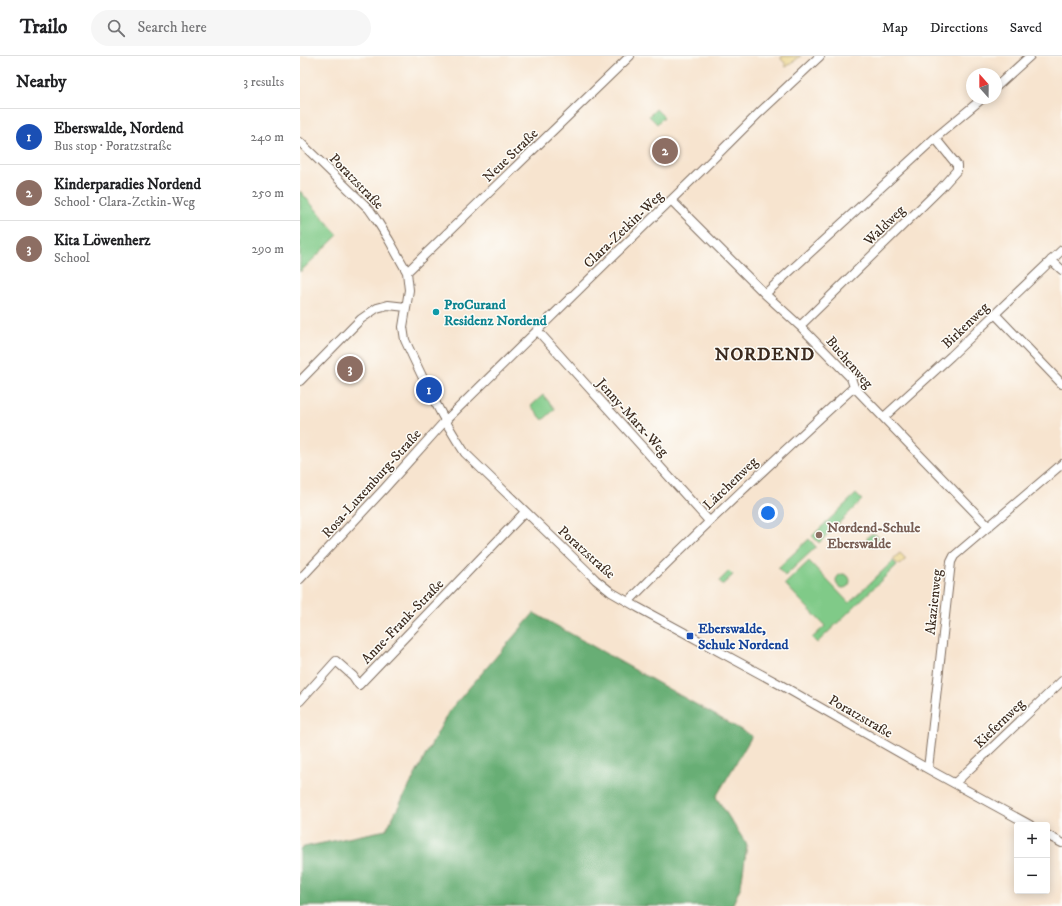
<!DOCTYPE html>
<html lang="en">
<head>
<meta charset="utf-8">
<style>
  body { margin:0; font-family:"IM FELL DW Pica",serif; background:#f6f6f6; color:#202124 }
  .controls { position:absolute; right:12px; bottom:12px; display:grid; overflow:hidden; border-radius:4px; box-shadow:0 2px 10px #0003 }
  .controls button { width:36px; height:36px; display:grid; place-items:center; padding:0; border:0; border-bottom:1px solid #e0e0e0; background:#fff; color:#202124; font:20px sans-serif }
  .compass { position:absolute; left:666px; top:12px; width:36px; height:36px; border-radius:50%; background:#fff; box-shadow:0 2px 10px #0003; rotate:339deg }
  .you { position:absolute; left:468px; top:457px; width:14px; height:14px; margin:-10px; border:3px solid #fff; border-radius:50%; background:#1a73e8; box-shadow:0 0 0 6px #1a73e833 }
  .badge { display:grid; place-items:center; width:26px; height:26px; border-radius:50%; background:#ea580c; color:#fff; font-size:13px; font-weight:700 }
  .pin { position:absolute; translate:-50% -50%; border:2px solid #fff; box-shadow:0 1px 4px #0006 }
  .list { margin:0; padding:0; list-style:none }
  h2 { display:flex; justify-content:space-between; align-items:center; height:52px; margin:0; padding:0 16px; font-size:17px }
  h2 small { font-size:13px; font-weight:400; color:#757577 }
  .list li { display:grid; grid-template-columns:26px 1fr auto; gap:12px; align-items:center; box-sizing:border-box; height:56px; padding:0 16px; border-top:1px solid #e0e0e0 }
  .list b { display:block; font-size:15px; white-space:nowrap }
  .list p { margin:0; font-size:13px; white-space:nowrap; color:#757577 }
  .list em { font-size:13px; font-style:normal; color:#757577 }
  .icon { flex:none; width:22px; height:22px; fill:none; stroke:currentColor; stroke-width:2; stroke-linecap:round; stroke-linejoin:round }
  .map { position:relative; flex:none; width:762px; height:850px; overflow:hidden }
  header { display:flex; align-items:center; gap:24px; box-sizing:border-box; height:56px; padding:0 20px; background:#fff; border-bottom:1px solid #e0e0e0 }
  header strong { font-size:19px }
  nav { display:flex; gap:22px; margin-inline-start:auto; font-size:14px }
  .search { width:280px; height:36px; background:#f6f6f6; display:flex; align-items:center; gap:10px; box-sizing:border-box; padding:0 14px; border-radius:22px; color:#757577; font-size:15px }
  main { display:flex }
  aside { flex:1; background:#fff }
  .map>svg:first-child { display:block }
  .green { fill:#80ca88; stroke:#5e7a53 }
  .forest { fill:#68ae74; stroke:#526c49 }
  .sand { fill:#eeda9e; stroke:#94825e }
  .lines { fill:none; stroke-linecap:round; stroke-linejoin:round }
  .street-casing { stroke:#7d6b5c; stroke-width:10 }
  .street { stroke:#fff; stroke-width:8 }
  .culture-dot { fill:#0f9aa8; stroke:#fdfcf7; stroke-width:1.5 }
  .education-dot { fill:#8d6e63; stroke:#fdfcf7; stroke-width:1.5 }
  .transit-dot { fill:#1a4fb4; stroke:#fdfcf7; stroke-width:1.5 }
  .labels { text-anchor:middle; stroke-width:3; stroke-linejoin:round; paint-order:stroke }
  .street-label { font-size:14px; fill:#3b2a1e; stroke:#fdfcf7 }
  .culture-label { font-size:14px; font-weight:bold; fill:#0d838f; stroke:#fdfcf7; text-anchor:start }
  .education-label { font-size:14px; font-weight:bold; fill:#785e54; stroke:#fdfcf7; text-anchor:start }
  .transit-label { font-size:14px; font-weight:bold; fill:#164399; stroke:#fdfcf7; text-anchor:start }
  .district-label { font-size:18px; font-weight:bold; letter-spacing:1px; fill:#3b2a1e; stroke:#fdfcf7 }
</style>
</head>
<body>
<header>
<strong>Trailo</strong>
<div class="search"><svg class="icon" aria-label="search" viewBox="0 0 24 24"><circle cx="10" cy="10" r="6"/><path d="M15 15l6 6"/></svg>Search here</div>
<nav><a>Map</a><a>Directions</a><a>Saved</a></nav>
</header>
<main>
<aside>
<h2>Nearby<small>3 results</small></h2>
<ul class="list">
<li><span class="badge" style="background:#1a4fb4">1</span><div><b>Eberswalde, Nordend</b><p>Bus stop · Poratzstraße</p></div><em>240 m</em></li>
<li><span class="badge" style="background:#8d6e63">2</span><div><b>Kinderparadies Nordend</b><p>School · Clara-Zetkin-Weg</p></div><em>250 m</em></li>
<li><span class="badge" style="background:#8d6e63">3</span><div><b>Kita Löwenherz</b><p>School</p></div><em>290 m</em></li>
</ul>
</aside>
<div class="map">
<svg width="762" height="850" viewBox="0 0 762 850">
  <rect width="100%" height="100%" fill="#fdfcf7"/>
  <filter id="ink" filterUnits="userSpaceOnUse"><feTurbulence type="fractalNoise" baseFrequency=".025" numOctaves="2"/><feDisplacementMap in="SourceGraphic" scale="8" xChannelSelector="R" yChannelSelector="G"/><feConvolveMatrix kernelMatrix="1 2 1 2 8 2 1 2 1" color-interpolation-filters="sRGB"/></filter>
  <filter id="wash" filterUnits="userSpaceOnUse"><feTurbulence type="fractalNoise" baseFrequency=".012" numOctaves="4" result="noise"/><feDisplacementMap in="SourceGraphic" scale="16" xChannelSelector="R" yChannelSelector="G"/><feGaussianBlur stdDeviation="0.9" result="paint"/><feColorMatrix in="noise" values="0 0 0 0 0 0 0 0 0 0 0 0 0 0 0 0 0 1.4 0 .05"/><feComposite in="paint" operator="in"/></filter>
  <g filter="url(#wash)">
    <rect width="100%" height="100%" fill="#f7e4cf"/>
    <path class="green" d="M 356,53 L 364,61 L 357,68 L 349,60 Z
      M 0,135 L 38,179 L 0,216 Z
      M 243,339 L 255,353 L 243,364 L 231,350 Z
      M 556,438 L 562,444 L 519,487 L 512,480 Z
      M567 484a6 6 0 1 1 12 0a6 6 0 1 1-12 0Z
      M 509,483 L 516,491 L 485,520 L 478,512 Z
      M 509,505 L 549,547 L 593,505 L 597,509 L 517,587 L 512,582 L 525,570 L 485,528 Z
      M 429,515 L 433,519 L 422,529 L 419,525 Z
      M536 525a7 7 0 1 1 14 0a7 7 0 1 1-14 0Z"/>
    <path class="forest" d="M 234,557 L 452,680 L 416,741 L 447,789 L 441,830 L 432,850 L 0,850 L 0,794 L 4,791 L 86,774 L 149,655 Z"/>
    <path class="sand" d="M 482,0 L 501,0 L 486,11 L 485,7 L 481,3 Z
      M 600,497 L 606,503 L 599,509 L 593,503 Z"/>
  </g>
  <g filter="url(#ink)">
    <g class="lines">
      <g class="street-casing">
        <path id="street" d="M 696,31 L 730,0
          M 0,86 L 69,153 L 76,163 L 89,184 L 107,216 L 109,234 L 103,271 L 105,284 C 123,323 141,361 165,397 L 286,514 L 296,524 L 311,536 L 337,551 L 479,628 L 628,713 L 730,769
          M 371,144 L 465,238 L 500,270 L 551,322 L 554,331 L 689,471
          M 751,204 L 762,214
          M 107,216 L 330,0
          M 465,238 L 635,82 L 683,42
          M 695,258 L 762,328
          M 500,270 L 640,133 L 657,114 L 657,109 L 635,82
          M 237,274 L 409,465
          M 0,325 L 52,272 L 61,263 L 77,252 L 88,249 L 106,251
          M 584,361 L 651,300 L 762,194
          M 0,523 L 84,433 L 145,365 L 307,206 L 400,116 L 459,57 L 520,0
          M 328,546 C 401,472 477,401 554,331
          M 0,645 L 36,605 L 53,620 L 59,629 L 225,456
          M 628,713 L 651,506 L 654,500 L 762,408
          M 655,727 L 762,625
          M 747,779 L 762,787"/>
      </g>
      <use href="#street" class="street"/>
    </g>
  </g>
  <circle class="culture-dot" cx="136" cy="256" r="4"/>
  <circle class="education-dot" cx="519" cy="479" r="4"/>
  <rect class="transit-dot" x="386" y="576" width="8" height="8" rx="2"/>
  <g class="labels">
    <g class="street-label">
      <text transform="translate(210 99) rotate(-44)" y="5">Neue Straße</text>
      <text transform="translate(57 125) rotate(46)" y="5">Poratzstraße</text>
      <text transform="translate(584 169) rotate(-44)" y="5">Waldweg</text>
      <text transform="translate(323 173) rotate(-44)" y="5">Clara-Zetkin-Weg</text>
      <text transform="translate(665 269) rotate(-44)" y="5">Birkenweg</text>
      <text transform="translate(550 306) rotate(49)" y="5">Buchenweg</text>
      <text transform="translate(333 361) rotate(48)" y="5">Jenny-Marx-Weg</text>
      <text transform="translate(71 427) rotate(-48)" y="5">Rosa-Luxemburg-Straße</text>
      <text transform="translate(430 427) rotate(-44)" y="5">Lärchenweg</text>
      <text transform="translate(287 496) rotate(42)" y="5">Poratzstraße</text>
      <text transform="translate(633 546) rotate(-84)" y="5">Akazienweg</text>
      <text transform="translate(102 565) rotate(-46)" y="5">Anne-Frank-Straße</text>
      <text transform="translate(561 660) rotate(30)" y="5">Poratzstraße</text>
      <text transform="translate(699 667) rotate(-44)" y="5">Kiefernweg</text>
    </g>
    <g class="culture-label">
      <text x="144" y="253">ProCurand<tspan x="144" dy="16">Residenz Nordend</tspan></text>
    </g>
    <g class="education-label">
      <text x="527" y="476">Nordend-Schule<tspan x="527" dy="16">Eberswalde</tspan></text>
    </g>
    <g class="transit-label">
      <text x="398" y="577">Eberswalde,<tspan x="398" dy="16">Schule Nordend</tspan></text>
    </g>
    <g class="district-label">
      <text x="465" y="304">NORDEND</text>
    </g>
  </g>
</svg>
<div class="controls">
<button>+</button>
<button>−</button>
</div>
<svg class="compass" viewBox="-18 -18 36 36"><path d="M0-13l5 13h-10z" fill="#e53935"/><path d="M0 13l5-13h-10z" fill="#757577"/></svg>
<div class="you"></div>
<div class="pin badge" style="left:129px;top:334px;background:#1a4fb4">1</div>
<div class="pin badge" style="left:365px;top:95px;background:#8d6e63">2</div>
<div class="pin badge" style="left:50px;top:313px;background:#8d6e63">3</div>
</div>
</main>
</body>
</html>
